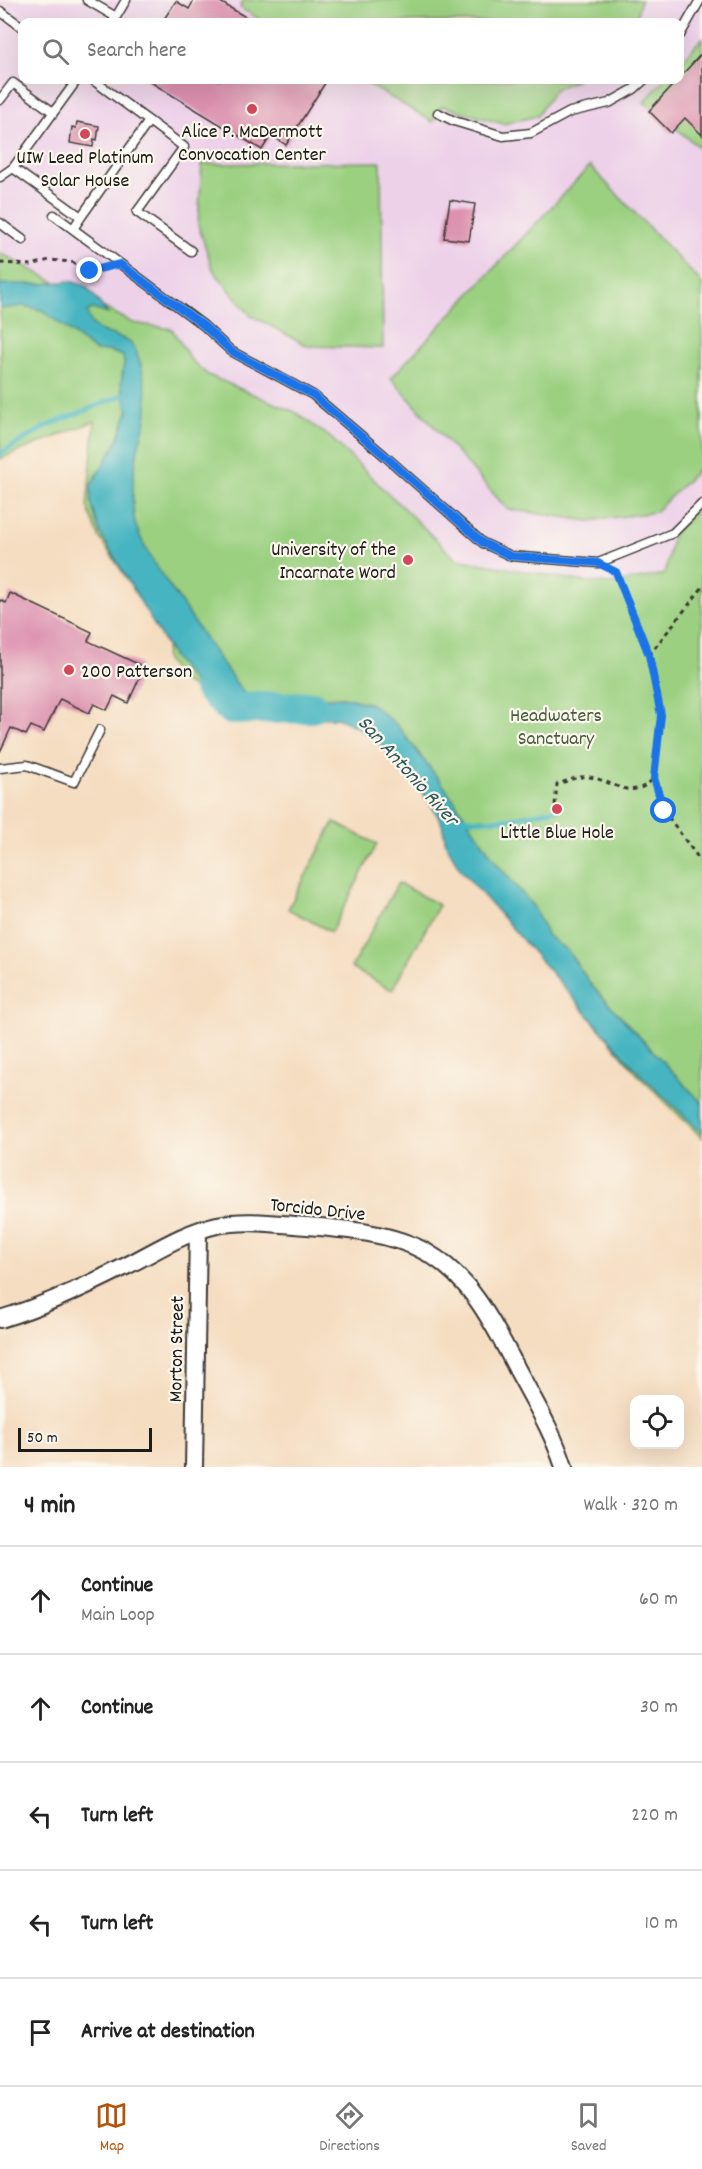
<!DOCTYPE html>
<html lang="en">
<head>
<meta charset="utf-8">
<style>
  body { margin:0; font-family:Dekko,sans-serif; background:#f2f2f2; color:#222 }
  .controls { position:absolute; right:18px; bottom:18px; display:grid; overflow:hidden; border-radius:12px; box-shadow:0 6px 24px #0002 }
  .controls button { width:54px; height:54px; display:grid; place-items:center; padding:0; border:0; border-bottom:2px solid #e0e0e0; background:#fff; color:#222; font:30px sans-serif }
  .scale { position:absolute; left:18px; bottom:15px; width:134px; box-sizing:border-box; padding-left:6px; border:3px solid #1c1c1c; border-top:0; font-size:16px; line-height:21px; white-space:nowrap; color:#1c1c1c; -webkit-text-stroke:4px #fbf7ec; paint-order:stroke }
  .stop { position:absolute; width:18px; height:18px; margin:-14px; border:4px solid #1a73e8; border-radius:50%; background:#fff }
  .stop.end { background:#1a73e8; border-color:#fff; box-shadow:0 2px 6px #0008 }
  .list { margin:0; padding:0; list-style:none }
  h2 { display:flex; justify-content:space-between; align-items:center; height:78px; margin:0; padding:0 24px; font-size:26px }
  h2 small { font-size:20px; font-weight:400; color:#767676 }
  .list li { display:grid; grid-template-columns:39px 1fr auto; gap:18px; align-items:center; box-sizing:border-box; height:108px; padding:0 24px; border-top:2px solid #e0e0e0 }
  .list b { display:block; font-size:22px; white-space:nowrap }
  .list p { margin:0; font-size:20px; white-space:nowrap; color:#767676 }
  .list em { font-size:20px; font-style:normal; color:#767676 }
  .icon { flex:none; width:33px; height:33px; fill:none; stroke:currentColor; stroke-width:2; stroke-linecap:round; stroke-linejoin:round }
  .map { position:relative; flex:none; width:702px; height:1467px; overflow:hidden }
  .search { position:absolute; background:#fff; box-shadow:0 6px 24px #0002; left:18px; right:18px; top:18px; height:66px; display:flex; align-items:center; gap:15px; box-sizing:border-box; padding:0 21px; border-radius:12px; color:#767676; font-size:22px }
  .sheet { height:618px; background:#fff }
  nav { display:flex; justify-content:space-around; align-items:center; box-sizing:border-box; height:84px; border-top:2px solid #e0e0e0; background:#fff; font-size:16px; color:#767676 }
  nav a { display:grid; justify-items:center; gap:3px }
  nav .on { color:#b45309 }
  .map>svg:first-child { display:block }
  .built { fill:#edd1e9; fill-rule:evenodd }
  .green { fill:#9bd081; stroke:#5c764e; stroke-width:1.5 }
  .water { fill:#47b5c1; stroke:#32686e; stroke-width:1.5 }
  .lines { fill:none; stroke-linecap:round; stroke-linejoin:round }
  .stream { stroke:#47b5c1; stroke-width:5 }
  .river { stroke:#47b5c1; stroke-width:32 }
  .building { fill:#dc90ae }
  .service-casing { stroke:#3d3935; stroke-width:11 }
  .minor-casing { stroke:#3d3935; stroke-width:20 }
  .path { stroke:#3d3935; stroke-width:3; stroke-dasharray:4.5 4.5; stroke-linecap:butt }
  .service { stroke:#fff; stroke-width:8 }
  .minor { stroke:#fff; stroke-width:16 }
  .route { stroke:#1a73e8; stroke-width:8 }
  .poi-dot { fill:#d1495b; stroke:#fbf7ec; stroke-width:2 }
  .labels { text-anchor:middle; stroke-width:4.5; stroke-linejoin:round; paint-order:stroke }
  .poi-label { font-size:20px; fill:#1c1c1c; stroke:#fbf7ec }
  .park-label { font-size:20px; fill:#485b3f; stroke:#fbf7ec }
  .street-label { font-size:20px; fill:#1c1c1c; stroke:#fbf7ec }
  .water-label { font-size:21px; font-style:italic; fill:#2d595e; stroke:#fbf7ec }
</style>
</head>
<body>
<div class="map">
<svg width="702" height="1467" viewBox="0 0 702 1467">
  <rect width="100%" height="100%" fill="#fbf7ec"/>
  <filter id="ink" filterUnits="userSpaceOnUse"><feTurbulence type="fractalNoise" baseFrequency=".0167" numOctaves="2"/><feDisplacementMap in="SourceGraphic" scale="12" xChannelSelector="R" yChannelSelector="G"/><feConvolveMatrix kernelMatrix="1 2 1 2 8 2 1 2 1" color-interpolation-filters="sRGB"/></filter>
  <filter id="wash" filterUnits="userSpaceOnUse"><feTurbulence type="fractalNoise" baseFrequency=".008" numOctaves="4" result="noise"/><feDisplacementMap in="SourceGraphic" scale="24" xChannelSelector="R" yChannelSelector="G"/><feGaussianBlur stdDeviation="1.35" result="paint"/><feColorMatrix in="noise" values="0 0 0 0 0 0 0 0 0 0 0 0 0 0 0 0 0 1.4 0 .05"/><feComposite in="paint" operator="in"/></filter>
  <g filter="url(#wash)">
    <rect width="100%" height="100%" fill="#f5ddc1"/>
    <path class="built" d="M 0,0 L 702,0 L 702,1138 L 638,1075 L 577,1002 L 447,823 L 371,732 L 333,701 L 303,692 L 234,699 L 182,681 L 165,659 L 167,639 L 99,537 L 87,506 L 95,421 L 0,459 ZM 22,22 L 680,22 L 680,80 L 22,80 Z"/>
    <path class="green" d="M 243,0 L 641,0 L 635,22 L 264,22 L 240,8 Z
      M 702,38 L 702,150 L 644,102 L 664,80 L 680,80 L 680,63 Z
      M 361,80 L 577,80 L 555,89 L 537,116 L 503,124 L 442,106 L 433,122 Z
      M 381,162 L 383,348 L 308,346 L 250,315 L 213,270 L 198,225 L 202,164 Z
      M 590,166 L 702,283 L 702,466 L 655,512 L 589,521 L 507,509 L 391,378 Z
      M 0,253 L 133,323 L 172,329 L 191,360 L 208,375 L 295,412 L 331,438 L 456,559 L 585,582 L 609,584 L 665,574 L 673,533 L 702,504 L 702,1138 L 638,1075 L 577,1002 L 447,823 L 371,732 L 333,701 L 303,692 L 234,699 L 209,697 L 182,681 L 165,659 L 167,639 L 99,537 L 87,506 L 95,421 L 0,459 Z
      M 334,822 L 377,844 L 331,932 L 288,909 Z
      M 398,883 L 439,905 L 392,990 L 351,968 Z"/>
    <path class="water" d="M 70,281 L 86,286 L 108,314 L 93,309 L 87,311 C 92,342 126,328 136,351 C 144,371 151,407 144,427 C 138,445 134,465 133,485 C 133,497 132,515 136,526 C 146,555 165,579 182,604 C 204,637 225,670 250,701 L 230,720 L 222,719 L 173,657 L 100,533 L 91,503 L 91,485 L 117,442 L 128,411 L 121,384 L 124,363 L 123,356 L 109,351 L 95,351 L 42,310 L 24,306 L 0,309 L 0,284 L 42,284 Z
      M 343,697 L 371,704 L 397,725 L 447,790 L 498,865 L 533,906 L 548,936 L 568,951 L 592,986 L 702,1103 L 702,1133 L 640,1074 L 461,870 L 446,844 L 442,824 L 423,790 L 391,752 L 357,727 L 337,718 L 255,717 L 278,701 Z"/>
    <g class="lines">
      <path class="stream" d="M 0,454 L 47,426 L 128,393
        M 461,818 C 494,824 525,816 557,809"/>
      <path class="river" d="M 209,688 L 231,709 L 312,707"/>
    </g>
    <g id="blocks">
      <path class="building" d="M 194,0 L 217,0 L 254,22 L 162,22 L 176,1 L 189,9 Z
        M 702,53 L 702,135 L 685,118 L 671,133 L 649,111 Z
        M 147,80 L 327,80 L 286,145 L 271,135 L 262,150 Z
        M 77,122 L 99,126 L 97,140 L 94,139 L 93,147 L 70,143 L 72,127 L 76,128 Z
        M 450,200 L 475,204 L 469,241 L 444,238 Z
        M 10,593 L 92,632 L 88,641 L 140,665 L 136,675 L 140,677 L 128,703 L 114,696 L 107,710 L 94,704 L 89,713 L 60,699 L 44,732 L 31,726 L 26,735 L 11,728 L 0,752 L 0,600 L 6,603 Z"/>
    </g>
  </g>
  <g filter="url(#ink)">
    <use href="#blocks" fill-opacity="0" stroke="#3d3935" stroke-width="1.5"/>
    <g class="lines">
      <g class="service-casing">
        <path id="service" d="M 87,0 L 116,17
          M 0,11 L 22,27
          M 113,22 L 126,0
          M 680,35 L 700,0
          M 77,80 L 13,168 L 81,217 L 73,229 L 203,325 L 231,351 L 313,395 L 385,456 L 483,543 L 511,556 L 598,563 L 673,533 L 702,504
          M 0,100 L 13,83 L 53,112
          M 438,113 L 454,121 L 503,136 L 531,133 L 570,112 L 609,103 L 634,89 L 644,80
          M 149,121 L 184,147 L 137,212 L 191,251
          M 0,177 L 13,168
          M 54,215 L 73,229
          M 81,217 L 149,121 L 93,80
          M 0,223 L 23,240
          M 0,768 L 27,765 L 74,782 L 100,730"/>
      </g>
      <g class="minor-casing">
        <path id="minor" d="M 0,1319 C 44,1306 85,1287 126,1266 C 154,1252 185,1232 217,1225 C 246,1219 278,1224 307,1226 C 346,1229 392,1233 426,1252 C 471,1277 494,1325 517,1369 C 534,1401 553,1432 564,1467
          M 194,1467 L 198,1232"/>
      </g>
      <path class="path" d="M 0,263 L 32,265 L 49,260 L 72,262 L 90,271 L 104,268
        M 613,570 L 616,572 L 649,655
        M 702,588 L 649,655 L 661,715 L 654,778 L 664,811 L 702,863
        M 555,805 L 557,784 C 565,782 573,778 581,777 C 608,774 628,805 653,779"/>
      <use href="#service" class="service"/>
      <use href="#minor" class="minor"/>
    </g>
  </g>
  <g class="lines" filter="url(#ink)">
    <path class="route" d="M 90,271 L 120,264 L 203,325 L 231,351 L 313,395 L 385,456 L 483,543 L 511,556 L 598,563 L 616,572 L 649,655 L 661,715 L 654,778 L 664,811"/>
  </g>
  <g class="poi-dot">
    <circle cx="252" cy="109" r="6"/>
    <circle cx="85" cy="134" r="6"/>
    <circle cx="408" cy="560" r="6"/>
    <circle cx="69" cy="670" r="6"/>
    <circle cx="557" cy="809" r="6"/>
  </g>
  <g class="labels">
    <g class="poi-label">
      <text x="252" y="137">Alice P. McDermott<tspan x="252" dy="23">Convocation Center</tspan></text>
      <text x="85" y="163">UIW Leed Platinum<tspan x="85" dy="23">Solar House</tspan></text>
      <text x="396" y="555" text-anchor="end">University of the<tspan x="396" dy="23">Incarnate Word</tspan></text>
      <text x="81" y="677" text-anchor="start">200 Patterson</text>
      <text x="557" y="838">Little Blue Hole</text>
    </g>
    <g class="park-label">
      <text x="556" y="721">Headwaters<tspan x="556" dy="23">Sanctuary</tspan></text>
    </g>
    <g class="street-label">
      <text transform="translate(318 1208) rotate(6)" y="7">Torcido Drive</text>
      <text transform="translate(175 1349) rotate(-89)" y="7">Morton Street</text>
    </g>
    <g class="water-label">
      <text transform="translate(409 770) rotate(48)" y="7">San Antonio River</text>
    </g>
  </g>
</svg>
<div class="controls">
<button><svg class="icon" aria-label="locate" viewBox="0 0 24 24"><circle cx="12" cy="12" r="6"/><path d="M12 2v4M12 18v4M2 12h4M18 12h4"/></svg></button>
</div>
<div class="scale">50 m</div>
<div class="stop" style="left:664px;top:811px"></div>
<div class="stop end" style="left:90px;top:271px"></div>
<div class="search"><svg class="icon" aria-label="search" viewBox="0 0 24 24"><circle cx="10" cy="10" r="6"/><path d="M15 15l6 6"/></svg>Search here</div>
</div>
<section class="sheet">
<h2>4 min<small>Walk · 320 m</small></h2>
<ul class="list">
<li><svg class="icon" aria-label="ahead" viewBox="0 0 24 24"><path d="M12 20V5M6 11l6-6 6 6"/></svg><div><b>Continue</b><p>Main Loop</p></div><em>60 m</em></li>
<li><svg class="icon" aria-label="ahead" viewBox="0 0 24 24"><path d="M12 20V5M6 11l6-6 6 6"/></svg><div><b>Continue</b></div><em>30 m</em></li>
<li><svg class="icon" aria-label="left" viewBox="0 0 24 24"><path d="M17 20v-9H6M10 6l-5 5 5 5"/></svg><div><b>Turn left</b></div><em>220 m</em></li>
<li><svg class="icon" aria-label="left" viewBox="0 0 24 24"><path d="M17 20v-9H6M10 6l-5 5 5 5"/></svg><div><b>Turn left</b></div><em>10 m</em></li>
<li><svg class="icon" aria-label="arrive" viewBox="0 0 24 24"><path d="M6 21V4h12l-3 4 3 4H6"/></svg><div><b>Arrive at destination</b></div></li>
</ul>
</section>
<nav>
<a class="on"><svg class="icon" aria-label="map" viewBox="0 0 24 24"><path d="M3 6l6-2 6 2 6-2v14l-6 2-6-2-6 2zM9 4v14M15 6v14"/></svg>Map</a>
<a><svg class="icon" aria-label="directions" viewBox="0 0 24 24"><path d="M12 3l9 9-9 9-9-9zM9 14v-3h6M13 9l2 2-2 2"/></svg>Directions</a>
<a><svg class="icon" aria-label="saved" viewBox="0 0 24 24"><path d="M7 4h10v16l-5-4-5 4z"/></svg>Saved</a>
</nav>
</body>
</html>
